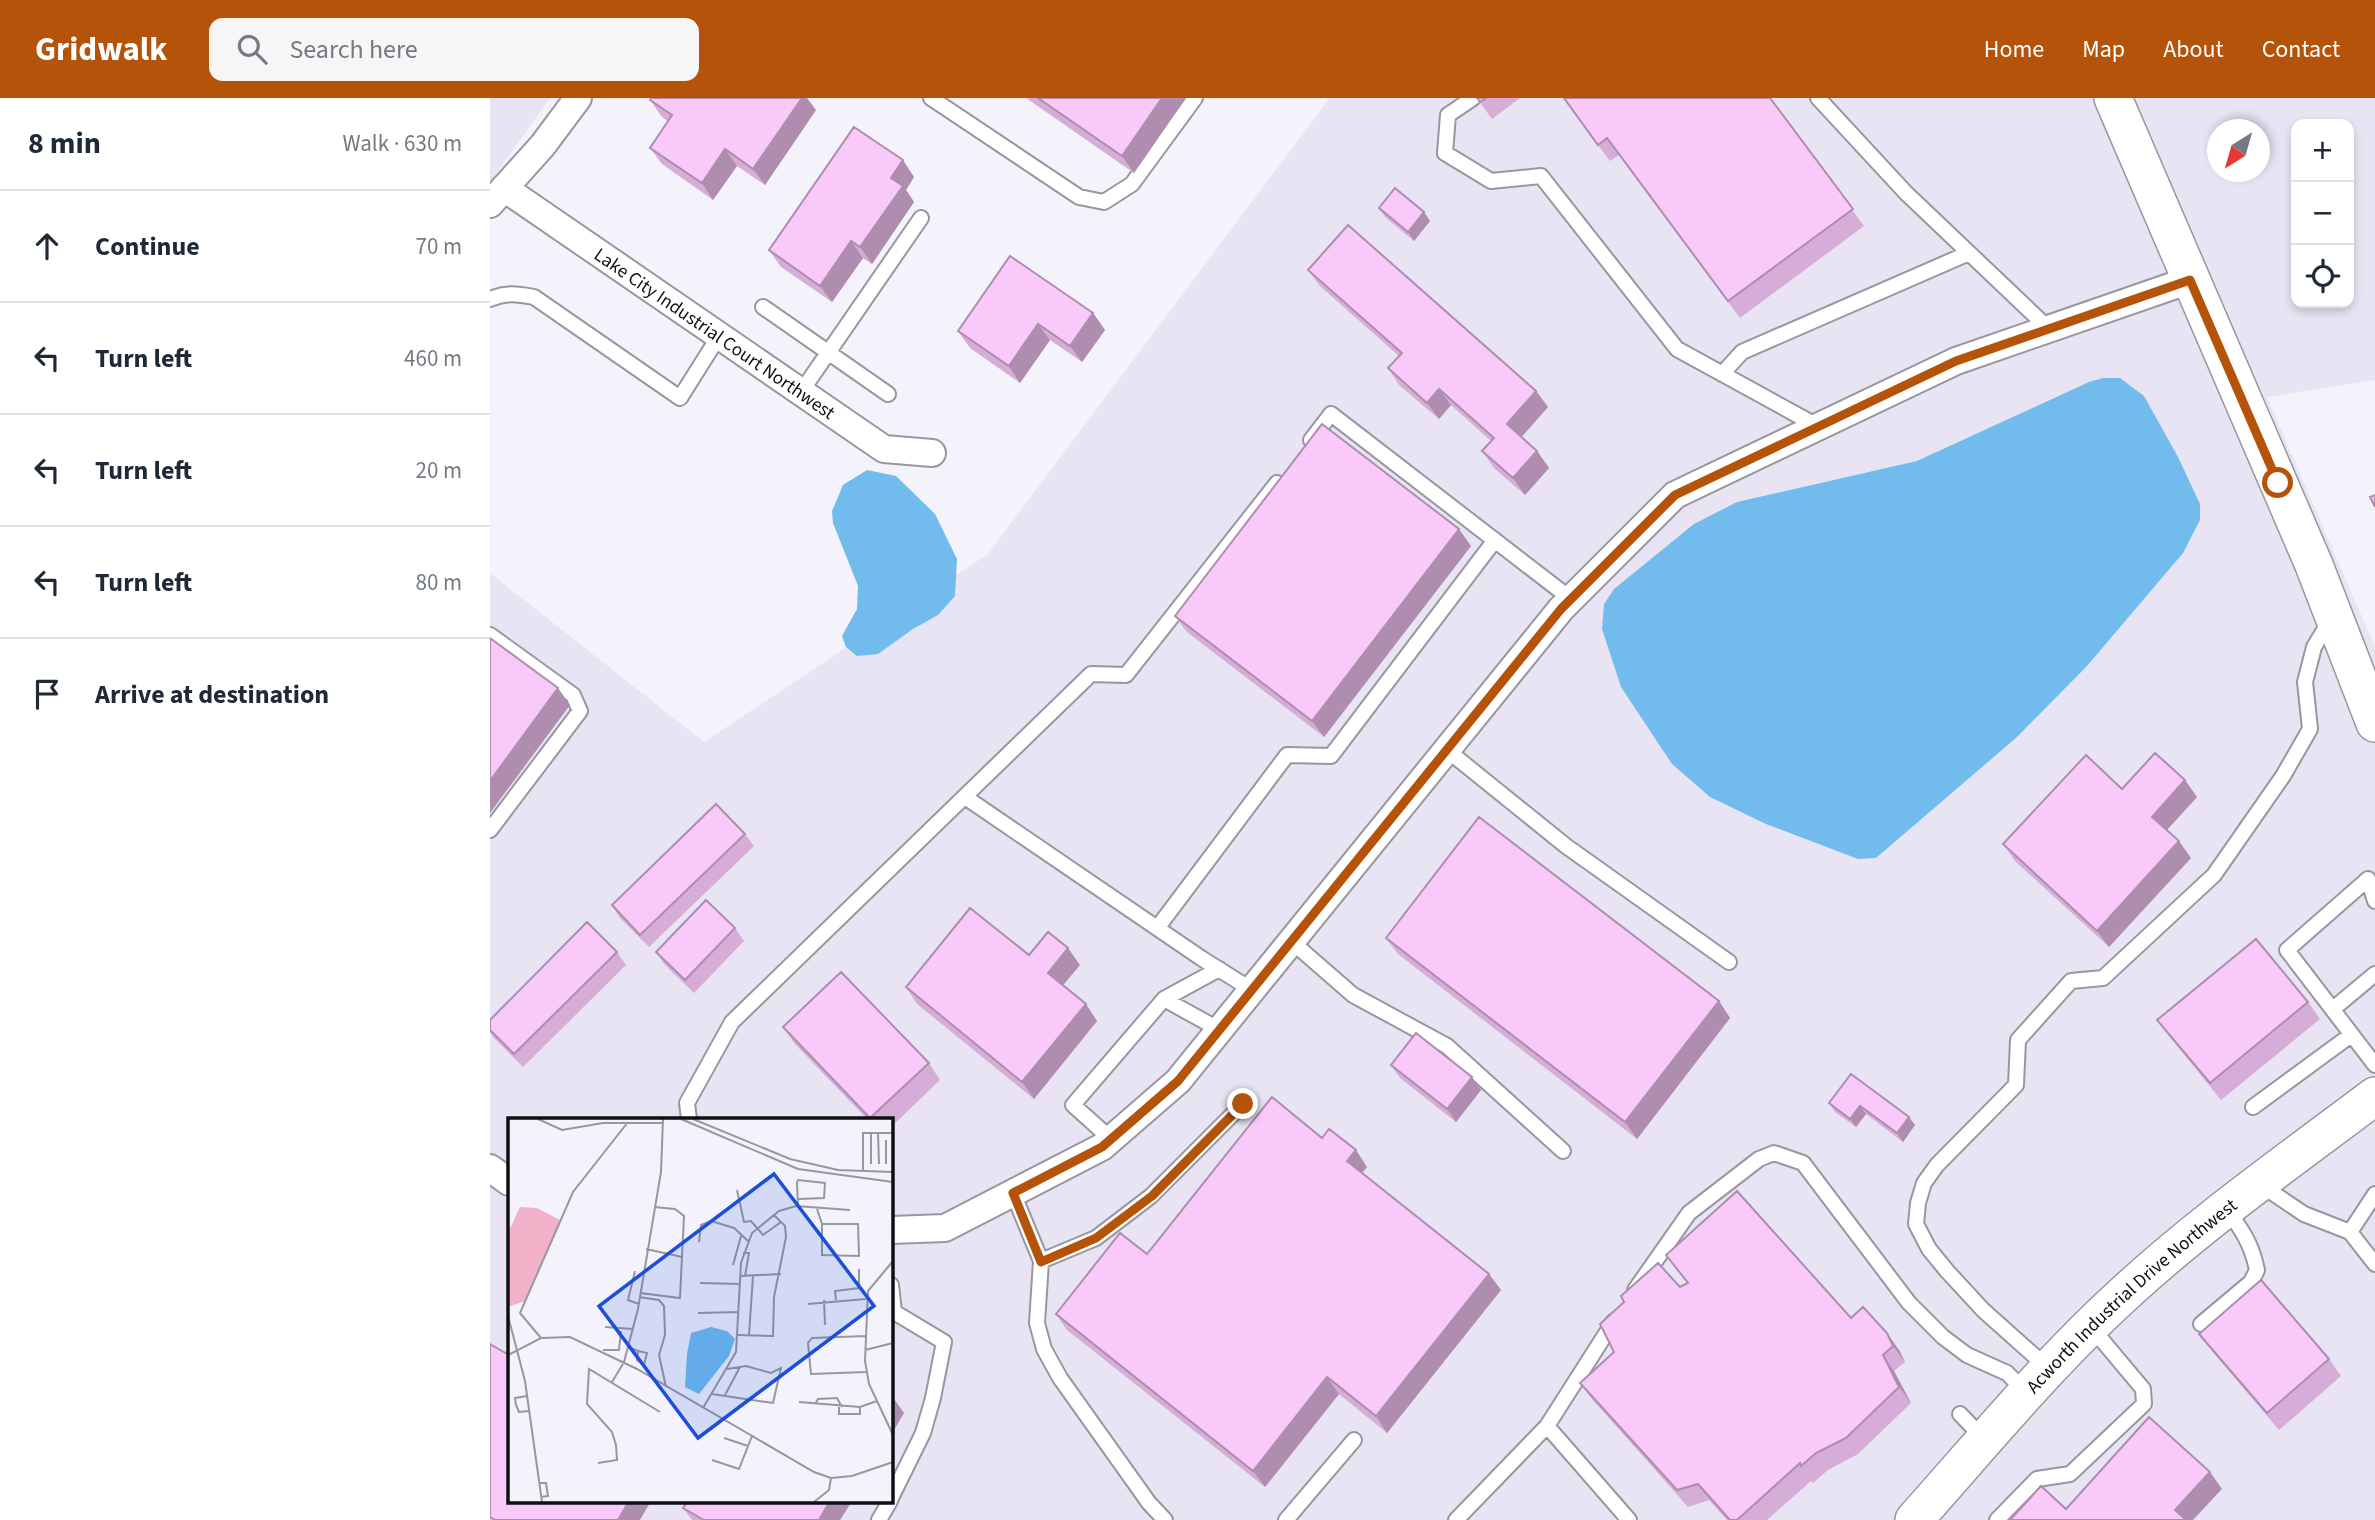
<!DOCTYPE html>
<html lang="en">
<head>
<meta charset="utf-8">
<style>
  body { margin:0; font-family:"Source Sans 3",sans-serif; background:#f6f6f7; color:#1f2937 }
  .controls { position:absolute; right:21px; top:21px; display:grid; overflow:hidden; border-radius:14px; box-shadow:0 4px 10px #0003 }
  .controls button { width:63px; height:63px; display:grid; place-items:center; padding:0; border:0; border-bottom:2px solid #e0e1e3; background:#fff; color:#1f2937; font:35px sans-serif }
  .compass { position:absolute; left:1717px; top:21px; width:63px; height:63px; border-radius:50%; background:#fff; box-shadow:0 4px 10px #0003; rotate:217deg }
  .stop { position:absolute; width:21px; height:21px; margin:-16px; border:5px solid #b45309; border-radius:50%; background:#fff }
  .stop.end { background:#b45309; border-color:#fff; box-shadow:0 2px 7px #0008 }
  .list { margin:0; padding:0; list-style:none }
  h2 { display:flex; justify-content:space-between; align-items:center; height:91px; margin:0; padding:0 28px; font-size:30px }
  h2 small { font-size:23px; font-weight:400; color:#747a83 }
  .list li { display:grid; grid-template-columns:46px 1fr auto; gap:21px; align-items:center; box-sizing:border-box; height:112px; padding:0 28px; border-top:2px solid #e0e1e3 }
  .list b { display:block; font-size:26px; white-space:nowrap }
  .list em { font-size:23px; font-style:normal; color:#747a83 }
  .icon { flex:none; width:38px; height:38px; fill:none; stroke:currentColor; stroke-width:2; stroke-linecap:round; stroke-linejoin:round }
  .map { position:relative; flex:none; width:1885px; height:1422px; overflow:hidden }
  header { display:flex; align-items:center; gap:42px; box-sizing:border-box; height:98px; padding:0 35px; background:#b45309; color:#fff }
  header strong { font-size:33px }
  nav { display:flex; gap:38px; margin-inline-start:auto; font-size:24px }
  .search { width:490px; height:63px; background:#f6f6f7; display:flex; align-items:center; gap:18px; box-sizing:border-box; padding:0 24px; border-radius:14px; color:#747a83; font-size:26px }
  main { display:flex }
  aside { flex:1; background:#fff }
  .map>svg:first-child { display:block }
  .built { fill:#e8e4f4; fill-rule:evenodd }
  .water { fill:#71bced }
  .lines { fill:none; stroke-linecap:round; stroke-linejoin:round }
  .lane-casing { stroke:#98969e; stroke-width:18 }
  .street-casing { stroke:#98969e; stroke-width:30 }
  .secondary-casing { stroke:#98969e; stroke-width:40 }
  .lane { stroke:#fff; stroke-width:14 }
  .street { stroke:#fff; stroke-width:26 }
  .secondary { stroke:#fff; stroke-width:37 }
  .wall { fill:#d5add6 }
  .shaded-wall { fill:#ae8dae }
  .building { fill:#f8c9f9; stroke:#ae8dae; stroke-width:2 }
  .route { stroke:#b45309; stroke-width:9 }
  .labels { text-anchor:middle; stroke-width:5; stroke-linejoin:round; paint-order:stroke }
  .street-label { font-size:19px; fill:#0f0f12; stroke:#fff }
  .inset-road { fill:none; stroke:#98979e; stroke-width:2 }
  .view { fill:#1d4ed8; fill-opacity:0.15; stroke:#1d4ed8; stroke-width:3.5 }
  .inset-edge { fill:none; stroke:#0f0f12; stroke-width:3.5 }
</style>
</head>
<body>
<header>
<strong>Gridwalk</strong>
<div class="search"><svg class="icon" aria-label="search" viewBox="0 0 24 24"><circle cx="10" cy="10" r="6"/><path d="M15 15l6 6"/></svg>Search here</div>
<nav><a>Home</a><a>Map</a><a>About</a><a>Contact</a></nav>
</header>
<main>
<aside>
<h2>8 min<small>Walk · 630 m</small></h2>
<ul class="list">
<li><svg class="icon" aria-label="ahead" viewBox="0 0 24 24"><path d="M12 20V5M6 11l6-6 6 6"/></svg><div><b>Continue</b></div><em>70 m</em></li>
<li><svg class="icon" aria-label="left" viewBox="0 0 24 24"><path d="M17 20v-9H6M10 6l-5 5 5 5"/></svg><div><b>Turn left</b></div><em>460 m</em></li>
<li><svg class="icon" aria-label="left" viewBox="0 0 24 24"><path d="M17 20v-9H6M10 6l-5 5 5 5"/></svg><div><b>Turn left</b></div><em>20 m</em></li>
<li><svg class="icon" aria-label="left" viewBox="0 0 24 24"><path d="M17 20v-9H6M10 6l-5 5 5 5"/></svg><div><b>Turn left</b></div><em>80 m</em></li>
<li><svg class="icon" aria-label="arrive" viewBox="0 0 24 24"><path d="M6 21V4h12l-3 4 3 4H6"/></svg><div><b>Arrive at destination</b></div></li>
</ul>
</aside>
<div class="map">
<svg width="1885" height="1422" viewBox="0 0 1885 1422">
  <rect width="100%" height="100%" fill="#f4f2fb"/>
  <path class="built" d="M 0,0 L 60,0 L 0,84 Z
    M 840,0 L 1885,0 L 1885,282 L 1777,299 L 1885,549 L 1885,1422 L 0,1422 L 0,475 L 214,644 L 498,456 ZM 1806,26 L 1859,26 L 1859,205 L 1806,205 ZM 1728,32 L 1770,32 L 1770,74 L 1728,74 ZM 19,1021 L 401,1021 L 401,1403 L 19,1403 Z"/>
  <path class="water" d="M 1613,280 L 1630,280 L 1654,298 L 1688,359 L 1710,406 L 1710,422 L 1693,455 L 1597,568 L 1527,639 L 1386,760 L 1368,761 L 1276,726 L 1220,699 L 1182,666 L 1131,589 L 1112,531 L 1114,506 L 1124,491 L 1204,426 L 1247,404 L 1427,363 L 1599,284 Z
    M 377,372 L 406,378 L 445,416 L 467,461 L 465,498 L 448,517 L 423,531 L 388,556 L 367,558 L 356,549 L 352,538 L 367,511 L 368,488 L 343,425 L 342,413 L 353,387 Z"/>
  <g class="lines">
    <g class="lane-casing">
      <path id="lane" d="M 441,0 L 589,99 L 614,104 L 642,86 L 705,0
        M 983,0 L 958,17 L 955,55 L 1001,83 L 1051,78 L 1187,251 L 1329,329
        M 1328,0 L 1416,95 L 1559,231
        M 0,201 C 16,194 28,196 44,199 L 190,300 L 229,238
        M 273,209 L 398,296
        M 1232,276 L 1252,254 L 1479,155
        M 311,294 L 431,120
        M 821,342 L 841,316 L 1081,501
        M 0,537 L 83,597 L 90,613 L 0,732
        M 957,652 L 1076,748 L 1239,864
        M 475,699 L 711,860 L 762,892
        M 1885,803 L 1878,781 L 1797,852 L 1885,967
        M 668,829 L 797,657 L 841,658 L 1005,442
        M 801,843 L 863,897 L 957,948 L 1073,1053
        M 674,901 L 730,932
        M 1843,911 L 1885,876
        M 1763,1009 L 1861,937
        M 199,1021 L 197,1005 L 242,924 L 601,576 L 636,577 L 787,385
        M 621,1041 L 583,1007 L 674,901 L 729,871
        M 1771,1087 L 1814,1116 L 1860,1134 L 1885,1166
        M 523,1095 L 551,1163 L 547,1225 L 554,1251 L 570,1280 L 659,1405 L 675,1422
        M 1860,1134 L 1885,1096
        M 551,1163 L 606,1140 L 661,1098 L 753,1006
        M 401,1187 L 404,1214 L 454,1244 L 443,1300 L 433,1335 L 401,1400
        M 1145,1192 L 1199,1115 L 1269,1061 L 1284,1055 L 1313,1065 L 1419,1205 L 1453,1239 L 1477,1257 L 1517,1275 L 1536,1294
        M 1711,1226 L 1761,1184 L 1767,1172 C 1762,1147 1752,1131 1736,1111
        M 1558,1270 L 1493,1212 L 1457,1173 L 1439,1151 L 1426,1126 L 1428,1105 L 1434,1085 L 1447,1067 L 1526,987 L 1528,942 L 1581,883 L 1613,880 L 1724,777 L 1793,678 L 1820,631 L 1815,584 L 1824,549 L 1841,521
        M 1470,1316 L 1494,1341
        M 1057,1328 L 1124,1223
        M 389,1422 L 400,1403
        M 796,1422 L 864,1342
        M 966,1422 L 1057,1328 L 1139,1422
        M 1507,1422 L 1547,1381 L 1580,1376 L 1654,1306 L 1653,1291 L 1601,1229"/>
    </g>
    <g class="street-casing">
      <g id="street">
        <path id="s1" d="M 14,90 L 394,351 L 442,355"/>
        <path d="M 0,106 L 53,47 L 88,0"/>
        <path d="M 0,1070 L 19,1084"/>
        <path d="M 401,1132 L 455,1130 L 612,1049 L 688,983 L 1071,511 L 1185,397 L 1466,263 L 1700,182"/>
      </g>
    </g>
    <g class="secondary-casing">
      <g id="secondary">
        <path d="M 1623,0 L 1824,467 L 1885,625"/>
        <path id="s2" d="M 1424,1422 C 1492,1346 1558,1265 1634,1196 C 1712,1124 1800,1062 1885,998"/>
      </g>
    </g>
    <use href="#lane" class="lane"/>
    <use href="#street" class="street"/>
    <use href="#secondary" class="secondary"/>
  </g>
  <path class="wall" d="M 536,0 L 696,0 L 644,75 Z
    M 987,0 L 1030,0 L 1002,21 Z
    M 1073,0 L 1280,0 L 1374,128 L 1250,220 L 1129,57 L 1120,63 Z
    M 160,2 L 326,12 L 275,87 L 247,68 L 223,102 L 172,66 L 160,50 L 178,23 L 172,19 Z
    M 424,79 L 416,92 L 424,104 L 382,166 L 373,160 L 342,204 L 291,169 L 279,152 Z
    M 889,110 L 934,114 L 940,123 L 924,143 L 895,119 Z
    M 818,172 L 1046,293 L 1058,309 L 1031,339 L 1047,353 L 1059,370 L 1035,397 L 1004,370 L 992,353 L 1001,343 L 961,307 L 949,321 L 909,287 L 898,270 L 909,258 L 830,188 Z
    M 603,215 L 615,232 L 592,264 L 560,242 L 530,285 L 480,250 L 468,233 Z
    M 981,448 L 834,639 L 697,534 L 685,518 Z
    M 1632,691 L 1707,699 L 1677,732 L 1701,760 L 1619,849 L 1525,763 L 1513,746 Z
    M 255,736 L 264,748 L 159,849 L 130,820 L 122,807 Z
    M 245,830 L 254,843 L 204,895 L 175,867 L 166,854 Z
    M 896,840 L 1229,903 L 1240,920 L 1147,1041 L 908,856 Z
    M 127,854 L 136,867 L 33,969 L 4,940 L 0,934 L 0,922 Z
    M 539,857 L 590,867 L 573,887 L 607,923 L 544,1001 L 427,906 L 416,889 Z
    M 1818,904 L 1830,921 L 1731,1002 L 1679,938 L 1667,922 Z
    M 293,929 L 439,965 L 450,982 L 401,1029 L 401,1021 L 377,1021 L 305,946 Z
    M 901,967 L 991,992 L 966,1024 L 910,980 Z
    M 1361,976 L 1425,1027 L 1413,1044 L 1376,1016 L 1366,1029 L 1345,1014 L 1339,1005 Z
    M 832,1040 L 877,1069 L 872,1075 L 999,1176 L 1011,1192 L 897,1335 L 849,1296 L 775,1389 L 577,1232 L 566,1216 Z
    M 1176,1157 L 1361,1220 L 1373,1209 L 1409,1252 L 1415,1264 L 1404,1273 L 1421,1305 L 1368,1356 L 1338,1372 L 1323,1385 L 1321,1383 L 1277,1422 L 1237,1422 L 1219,1402 L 1198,1409 L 1102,1301 L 1090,1285 L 1124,1254 L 1190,1189 L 1197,1185 Z
    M 1709,1236 L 1839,1261 L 1851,1278 L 1789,1332 L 1721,1252 Z
    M 362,1403 L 350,1422 L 202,1422 L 193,1410 Z"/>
  <path class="shaded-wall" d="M 312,0 L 317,0 L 326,12 L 275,87 L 263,71 Z
    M 672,0 L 696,0 L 644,75 L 632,58 Z
    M 235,51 L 247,68 L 223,102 L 212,85 Z
    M 413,62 L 424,79 L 416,92 L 424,104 L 382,166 L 370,149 L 401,80 Z
    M 934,114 L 940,123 L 924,143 L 918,134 Z
    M 361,143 L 373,160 L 342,204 L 330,188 Z
    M 603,215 L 615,232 L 592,264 L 580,248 Z
    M 548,226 L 560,242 L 530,285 L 519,268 Z
    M 949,291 L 961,307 L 949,321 L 937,305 Z
    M 1046,293 L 1058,309 L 1028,343 L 1017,326 Z
    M 1047,353 L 1059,370 L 1035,397 L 1023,380 Z
    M 969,431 L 981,448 L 834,639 L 822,623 Z
    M 68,590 L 80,607 L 0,715 L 0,683 Z
    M 1695,682 L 1707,699 L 1674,735 L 1662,719 Z
    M 1689,743 L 1701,760 L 1619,849 L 1607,833 Z
    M 578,850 L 590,867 L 569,892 L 558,875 Z
    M 1229,903 L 1240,920 L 1147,1041 L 1135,1024 Z
    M 596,906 L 607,923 L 544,1001 L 532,984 Z
    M 982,979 L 991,992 L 966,1024 L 957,1011 Z
    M 1370,1008 L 1376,1016 L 1366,1029 L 1360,1021 Z
    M 1419,1019 L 1425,1027 L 1413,1044 L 1407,1035 Z
    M 866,1052 L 877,1069 L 869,1079 L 857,1063 Z
    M 999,1176 L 1011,1192 L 897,1335 L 886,1318 Z
    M 1397,1235 L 1409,1252 L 1415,1264 L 1403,1248 Z
    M 401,1257 L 404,1261 L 401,1267 Z
    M 1393,1257 L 1404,1273 L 1421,1305 L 1409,1289 Z
    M 837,1279 L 849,1296 L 775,1389 L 763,1373 Z
    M 402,1298 L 414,1315 L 401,1337 L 401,1300 Z
    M 1720,1374 L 1732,1391 L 1703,1422 L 1692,1422 L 1685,1412 Z
    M 139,1403 L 161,1403 L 150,1422 L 128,1422 Z
    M 340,1403 L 362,1403 L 350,1422 L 329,1422 Z"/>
  <path class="building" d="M 161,0 L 312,0 L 263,71 L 235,51 L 212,85 L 160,50 L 182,17 L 160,2 Z
    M 548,0 L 672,0 L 632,58 Z
    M 987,0 L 996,0 L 990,4 Z
    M 1074,0 L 1280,0 L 1363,111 L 1238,203 L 1117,40 L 1108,47 Z
    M 364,29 L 413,62 L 401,80 L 413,88 L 370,149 L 361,143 L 330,188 L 279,152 Z
    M 905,90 L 934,114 L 918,134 L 889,110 Z
    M 858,127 L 1046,293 L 1017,326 L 1047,353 L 1023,380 L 992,353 L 1004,340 L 949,291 L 937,305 L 898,270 L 912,255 L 818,172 Z
    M 520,158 L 603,215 L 580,248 L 548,226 L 519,268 L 468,233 Z
    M 832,326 L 969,431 L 822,623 L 685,518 Z
    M 1885,397 L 1885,409 L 1880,399 Z
    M 0,540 L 68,590 L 0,683 Z
    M 1665,655 L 1695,682 L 1662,719 L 1689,743 L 1607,833 L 1513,746 L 1596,657 L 1632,691 Z
    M 226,706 L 255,736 L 150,837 L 122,807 Z
    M 989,719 L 1229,903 L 1135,1024 L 896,840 Z
    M 216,802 L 245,830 L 195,882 L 166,854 Z
    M 480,810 L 539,857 L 558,834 L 578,850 L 558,875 L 596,906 L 532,984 L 416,889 Z
    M 97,824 L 127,854 L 24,956 L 0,932 L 0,922 Z
    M 1766,841 L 1818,904 L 1720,985 L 1667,922 Z
    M 351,874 L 439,965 L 380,1020 L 293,929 Z
    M 926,935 L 982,979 L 957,1011 L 901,967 Z
    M 1361,976 L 1419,1019 L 1407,1035 L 1370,1008 L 1360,1021 L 1339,1005 Z
    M 782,999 L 832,1040 L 839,1031 L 866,1052 L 857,1063 L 999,1176 L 886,1318 L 837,1279 L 763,1373 L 566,1216 L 630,1135 L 657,1156 Z
    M 1247,1093 L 1361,1220 L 1373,1209 L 1397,1235 L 1403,1248 L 1393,1257 L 1409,1289 L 1356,1340 L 1326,1355 L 1311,1368 L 1310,1365 L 1247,1422 L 1240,1422 L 1208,1386 L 1187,1392 L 1090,1285 L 1124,1254 L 1110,1226 L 1134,1204 L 1131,1198 L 1168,1165 L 1190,1189 L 1198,1185 L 1176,1157 Z
    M 1771,1182 L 1839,1261 L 1777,1315 L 1709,1236 Z
    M 0,1246 L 19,1257 L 19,1403 L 139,1403 L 128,1422 L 5,1422 L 0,1419 Z
    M 1659,1319 L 1720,1374 L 1685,1412 L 1696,1422 L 1520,1422 L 1551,1388 L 1576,1411 Z
    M 198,1403 L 340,1403 L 329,1422 L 214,1422 L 193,1410 Z"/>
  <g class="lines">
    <path class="route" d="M 753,1006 L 662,1098 L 606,1140 L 551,1164 L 523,1095 L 612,1049 L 688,983 L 1071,511 L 1185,397 L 1466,263 L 1700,182 L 1788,385"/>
  </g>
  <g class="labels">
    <g class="street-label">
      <text dy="7" stroke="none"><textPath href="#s1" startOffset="256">Lake City Industrial Court Northwest</textPath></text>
      <text dy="7" stroke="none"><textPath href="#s2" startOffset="313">Acworth Industrial Drive Northwest</textPath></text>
    </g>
  </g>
  <g transform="translate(18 1020)">
    <rect width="385" height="385" fill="#f4f2fb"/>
    <path d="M 12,89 L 29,90 L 52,102 L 17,183 L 0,189 L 0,115 Z" fill="#f2b0c9"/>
    <path d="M 203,209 L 219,213 L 227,221 L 221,238 L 191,276 L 177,269 L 179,236 L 183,215 Z" fill="#71bced"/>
    <path class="inset-road" d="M 30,1 L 54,12 L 95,5 L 154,5M 173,1 L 290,51 L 385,64M 185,1 L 282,41 L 330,52 L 385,54M 363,15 L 363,46M 370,15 L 371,46M 378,22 L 378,46M 355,54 L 355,15 L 385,15M 229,72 L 236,104 L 243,103 L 255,117 L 273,104M 290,81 L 316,80 L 317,65 L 290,62 L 289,65 L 290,88M 309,91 L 314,106 L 350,106 L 351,138 L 314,137 L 314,106M 191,124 L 193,107 L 203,103 L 226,110 L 240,123M 138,131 L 174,139 L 176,98 L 167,91 L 146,89M 235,135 L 241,135 L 237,158M 385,143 L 360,173 L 357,243 L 361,266 L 385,317M 225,147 L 233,118M 127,153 L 120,182 L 131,186M 232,158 L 273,156M 192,165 L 232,166M 132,175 L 172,180 L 174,139M 131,179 L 151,182 L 156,188 L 157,217 L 151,237 L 158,269M 316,182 L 317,207M 328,182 L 327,173 L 351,170 L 351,151M 300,186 L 358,181M 190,195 L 231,194M 0,198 L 17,263 L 34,384M 97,209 L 125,211M 230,217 L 265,218 L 266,179 L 278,119 L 277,108 L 266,97M 241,217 L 245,158M 358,218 L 304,220 L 300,225 L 303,256 L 358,254M 33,220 L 12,195 L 65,74 L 120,4M 120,229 L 130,233 L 129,242 L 136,247 L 139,235 L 130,233M 95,232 L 111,232 L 113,213M 357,232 L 385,225M 0,237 L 33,220 L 62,219 L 129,251 L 306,354 L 323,360 L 344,358 L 385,344M 104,264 L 116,244 L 130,191 L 153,54 L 155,1M 204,276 L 265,285 L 273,250 L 263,255 L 238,248 L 219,251M 217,277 L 232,249M 19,278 L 7,280 L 8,287 L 11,294 L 21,293M 291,284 L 352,289 L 369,283M 307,286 L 310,281 L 329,280 L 334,289M 331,289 L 331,296 L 352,296 L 352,289M 195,290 L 228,234 L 233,145 L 244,115 L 271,93 L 288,88 L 342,92M 216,320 L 240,328M 204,342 L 231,351 L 244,318M 90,345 L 109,342 L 108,327 L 104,314 L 79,286 L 81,251 L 152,294M 31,365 L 38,365 L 40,378 L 33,379M 306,384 L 321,372 L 323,360"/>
    <path class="view" d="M 266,56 L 366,188 L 190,320 L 91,188 Z"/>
    <rect width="385" height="385" class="inset-edge"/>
  </g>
</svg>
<div class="controls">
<button>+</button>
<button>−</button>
<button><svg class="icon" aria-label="locate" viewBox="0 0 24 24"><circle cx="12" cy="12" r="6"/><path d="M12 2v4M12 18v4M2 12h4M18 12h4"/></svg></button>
</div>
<svg class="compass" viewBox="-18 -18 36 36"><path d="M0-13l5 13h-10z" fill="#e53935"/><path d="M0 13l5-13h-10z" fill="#747a83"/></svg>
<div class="stop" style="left:1788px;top:385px"></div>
<div class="stop end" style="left:753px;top:1006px"></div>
</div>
</main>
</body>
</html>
